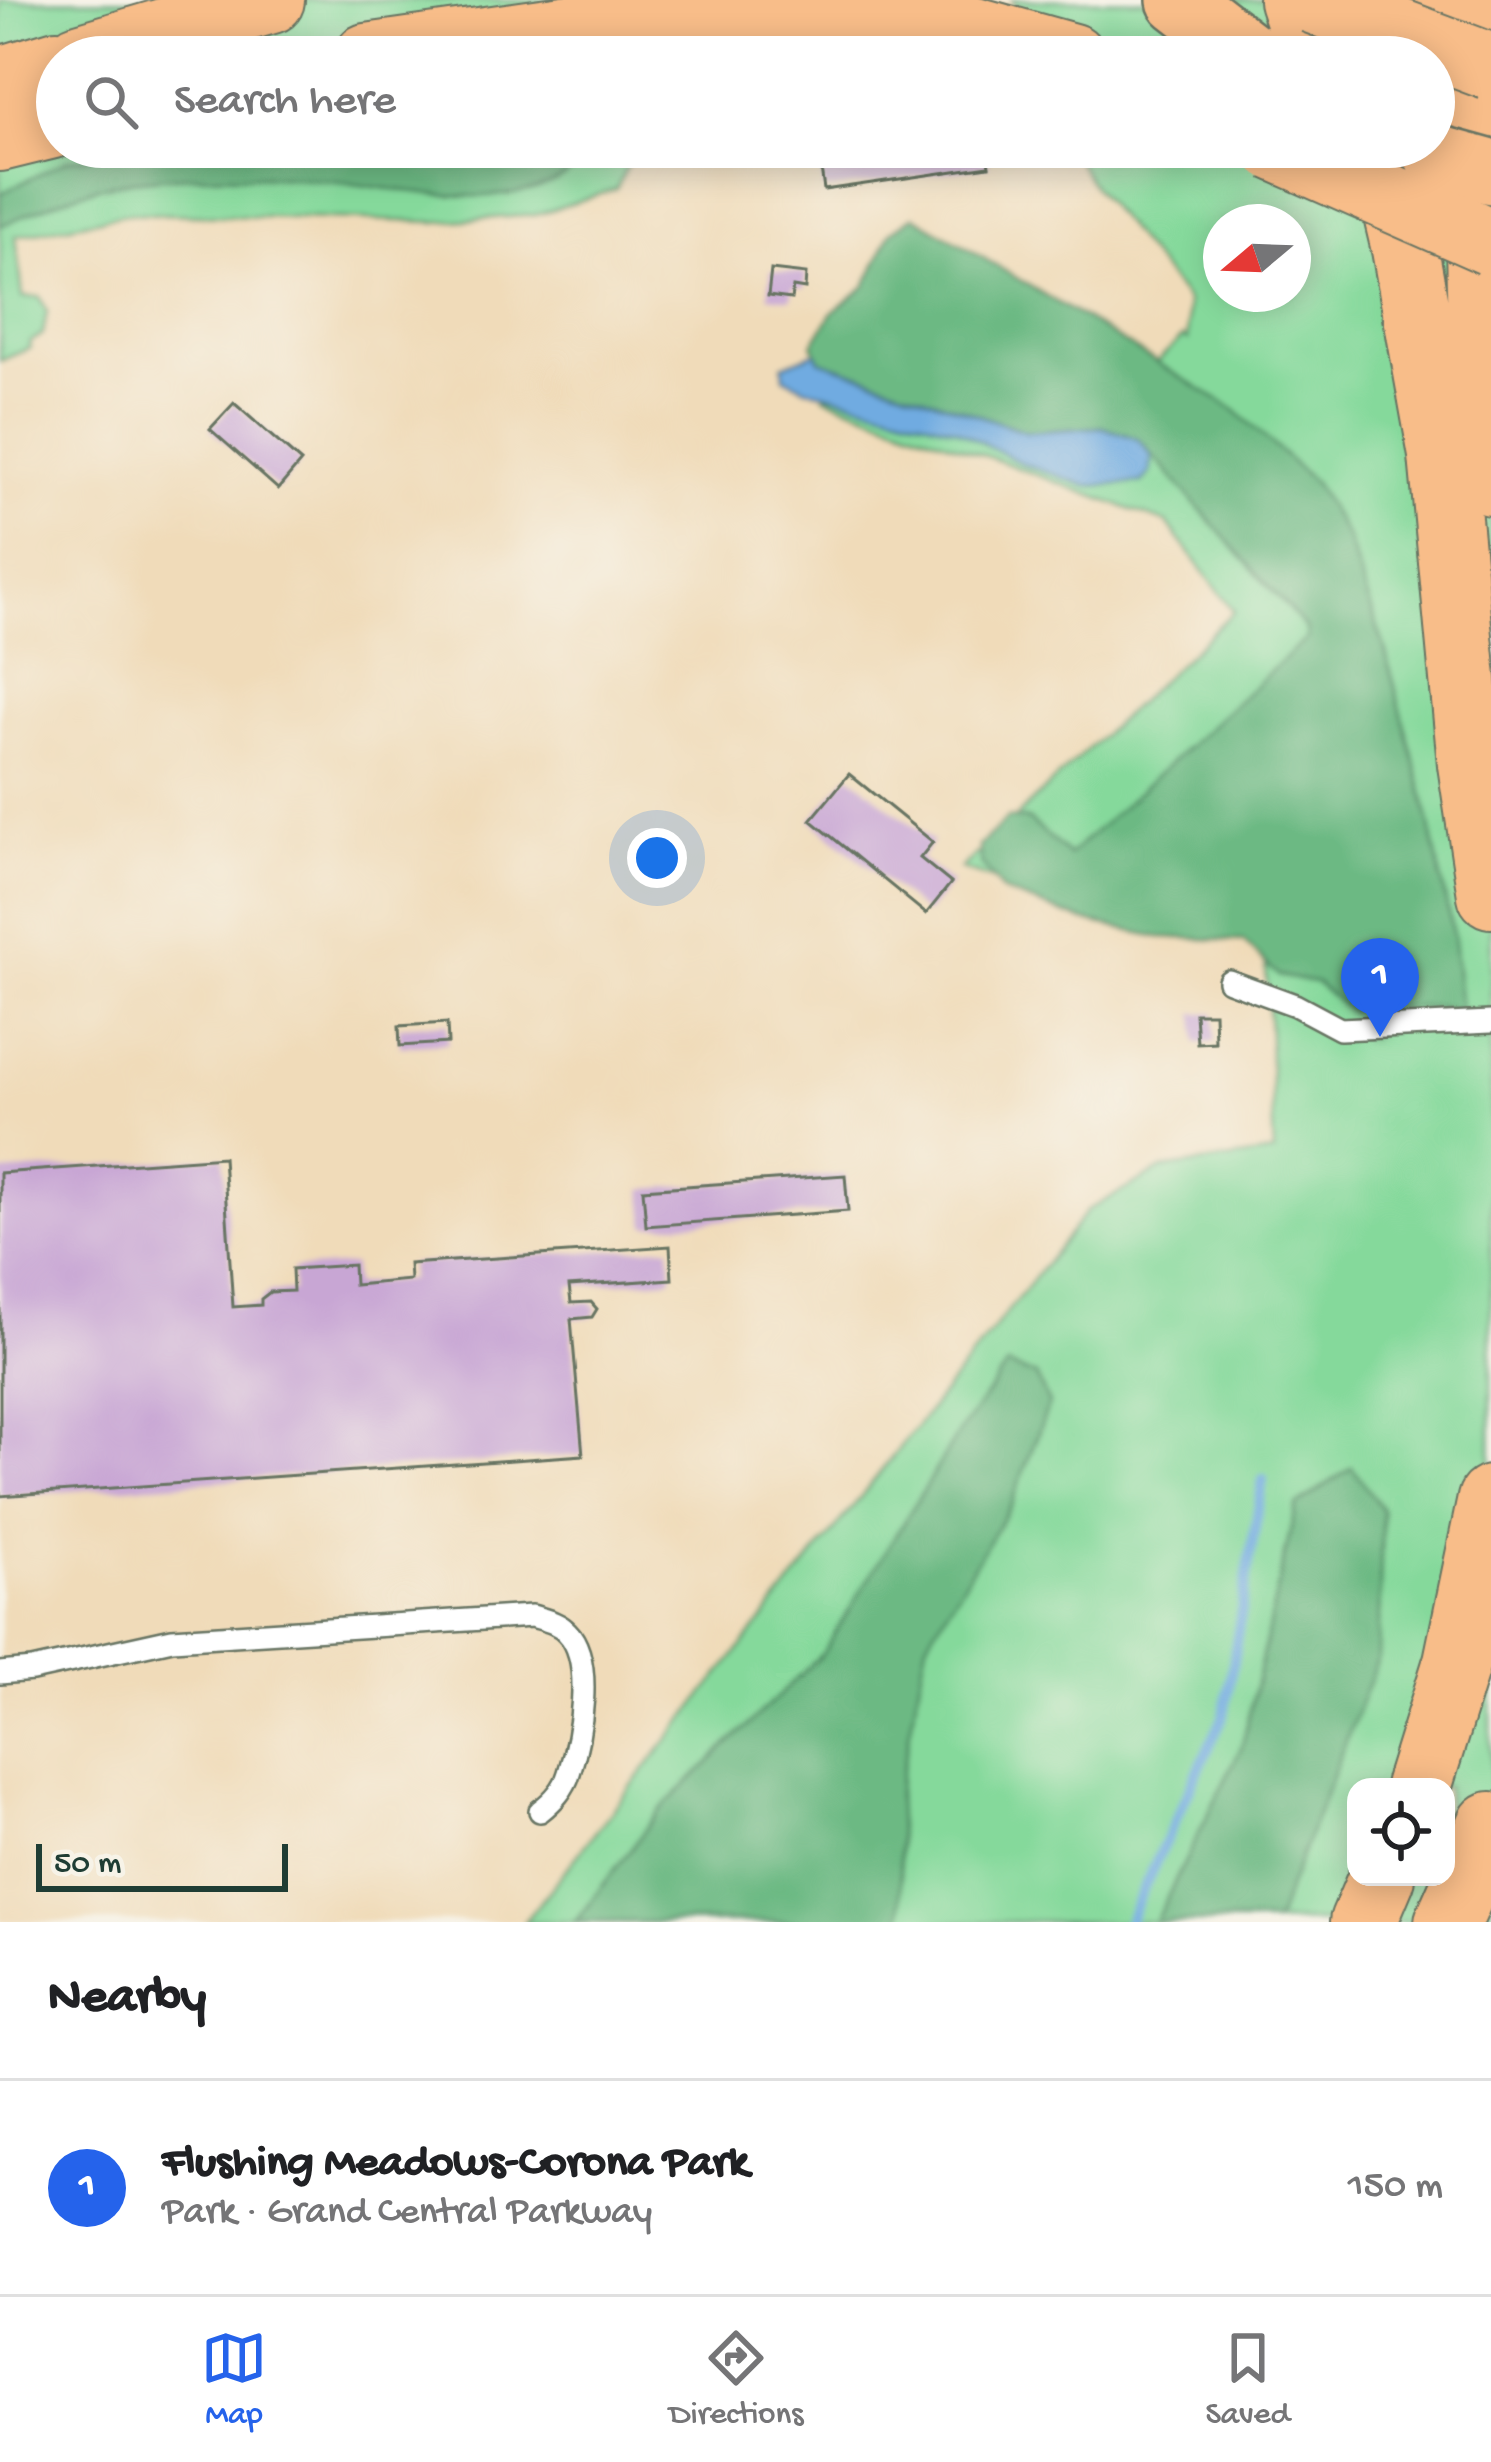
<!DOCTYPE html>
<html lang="en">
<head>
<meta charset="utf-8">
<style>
  body { margin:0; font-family:"Gochi Hand",sans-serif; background:#f6f6f6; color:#202124 }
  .controls { position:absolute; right:36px; bottom:36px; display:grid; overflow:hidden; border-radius:24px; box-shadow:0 6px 30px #0003 }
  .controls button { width:108px; height:108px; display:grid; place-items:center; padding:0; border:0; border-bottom:3px solid #e0e0e0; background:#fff; color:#202124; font:60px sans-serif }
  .compass { position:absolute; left:1203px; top:204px; width:108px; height:108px; border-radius:50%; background:#fff; box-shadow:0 6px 30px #0003; rotate:251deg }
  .scale { position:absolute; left:36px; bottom:30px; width:252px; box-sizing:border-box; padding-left:12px; border:6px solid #1f3d34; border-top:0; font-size:33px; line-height:42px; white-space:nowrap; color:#1f3d34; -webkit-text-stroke:9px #f7f3e8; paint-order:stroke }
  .you { position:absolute; left:657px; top:858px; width:42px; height:42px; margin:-30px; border:9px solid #fff; border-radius:50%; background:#1a73e8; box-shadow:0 0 0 18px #1a73e833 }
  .badge { display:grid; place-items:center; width:78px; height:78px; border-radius:50%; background:#2563eb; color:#fff; font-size:39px; font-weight:700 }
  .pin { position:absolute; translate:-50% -99px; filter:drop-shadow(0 3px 6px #0008) }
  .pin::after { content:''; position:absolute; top:63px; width:42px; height:36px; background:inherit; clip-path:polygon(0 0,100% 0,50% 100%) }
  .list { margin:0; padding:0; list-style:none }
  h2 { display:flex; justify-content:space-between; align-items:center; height:156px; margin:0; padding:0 48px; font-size:51px }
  h2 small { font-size:39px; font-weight:400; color:#757577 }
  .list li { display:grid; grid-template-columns:78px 1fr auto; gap:36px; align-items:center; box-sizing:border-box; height:216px; padding:0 48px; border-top:3px solid #e0e0e0 }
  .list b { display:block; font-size:45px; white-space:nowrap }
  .list p { margin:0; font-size:39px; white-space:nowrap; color:#757577 }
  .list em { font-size:39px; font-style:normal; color:#757577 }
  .icon { flex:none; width:66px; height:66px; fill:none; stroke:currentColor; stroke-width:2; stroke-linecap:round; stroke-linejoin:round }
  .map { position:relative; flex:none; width:1491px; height:1922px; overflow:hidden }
  .search { position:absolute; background:#fff; box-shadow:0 6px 30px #0003; left:36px; right:36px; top:36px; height:132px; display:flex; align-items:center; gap:30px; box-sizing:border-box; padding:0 42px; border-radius:66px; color:#757577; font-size:45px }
  .sheet { height:372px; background:#fff }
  nav { display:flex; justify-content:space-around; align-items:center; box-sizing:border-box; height:168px; border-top:3px solid #e0e0e0; background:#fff; font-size:33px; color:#757577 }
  nav a { display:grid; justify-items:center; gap:6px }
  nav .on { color:#2563eb }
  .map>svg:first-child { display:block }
  .green { fill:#85d99b; stroke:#528b68; stroke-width:3; fill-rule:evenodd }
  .forest { fill:#6cb983; stroke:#467b5c; stroke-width:3 }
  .water { fill:#6fabe1; stroke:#47748a; stroke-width:3 }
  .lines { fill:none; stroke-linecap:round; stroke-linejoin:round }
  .stream { stroke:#6fabe1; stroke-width:10 }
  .building { fill:#c8a6d4 }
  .service-casing { stroke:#687463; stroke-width:26 }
  .primary-casing { stroke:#687463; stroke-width:68 }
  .motorway-casing { stroke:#687463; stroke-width:70 }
  .service { stroke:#fff; stroke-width:21 }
  .primary { stroke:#f8bd89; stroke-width:63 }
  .motorway { stroke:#f8bd89; stroke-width:66 }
  .primary-bridge-casing { stroke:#687463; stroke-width:68; stroke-linecap:butt }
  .motorway-bridge-casing { stroke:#687463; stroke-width:70; stroke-linecap:butt }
  .primary-bridge { stroke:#f8bd89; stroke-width:63 }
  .motorway-bridge { stroke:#f8bd89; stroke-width:66 }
</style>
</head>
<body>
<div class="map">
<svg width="1491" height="1922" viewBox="0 0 1491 1922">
  <rect width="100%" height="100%" fill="#f7f3e8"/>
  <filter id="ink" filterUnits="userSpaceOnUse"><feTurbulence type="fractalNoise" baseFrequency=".00833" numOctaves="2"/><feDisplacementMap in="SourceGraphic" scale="24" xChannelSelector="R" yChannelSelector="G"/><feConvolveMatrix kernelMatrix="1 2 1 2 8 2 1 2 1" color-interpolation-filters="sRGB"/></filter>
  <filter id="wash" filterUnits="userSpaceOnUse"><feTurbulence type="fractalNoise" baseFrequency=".004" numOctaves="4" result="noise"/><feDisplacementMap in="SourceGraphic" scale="48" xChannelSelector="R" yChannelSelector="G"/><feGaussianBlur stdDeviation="2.7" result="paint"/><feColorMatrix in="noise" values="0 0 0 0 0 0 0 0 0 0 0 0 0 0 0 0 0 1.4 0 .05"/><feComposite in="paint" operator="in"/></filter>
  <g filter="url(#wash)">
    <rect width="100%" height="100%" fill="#f0dbb9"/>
    <path class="green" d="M 0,0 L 641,0 L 811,27 L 811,42 C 785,64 741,57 708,57 L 694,43 L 654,50 L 654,57 L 57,57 L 57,147 L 636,147 L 616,189 L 535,215 L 436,222 L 130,213 L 16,236 L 23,297 L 40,297 L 47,311 L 43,334 L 29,343 L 30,348 L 0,361 Z
      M 1012,0 L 1491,0 L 1491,1922 L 524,1922 L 1088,1210 L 1163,1169 L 1274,1153 L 1264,917 L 1098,916 L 961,869 L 1234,611 L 1167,523 L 823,396 L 1154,365 L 1183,337 L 1188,340 L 1187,301 L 1093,187 L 1069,147 L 1434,147 L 1434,57 L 1094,57 L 1020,17 ZM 1221,222 L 1293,222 L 1293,294 L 1221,294 ZM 1356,1787 L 1446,1787 L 1446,1877 L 1356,1877 Z"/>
    <path class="forest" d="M 148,147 L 590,147 C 555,225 398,188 332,181 C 274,175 215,173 157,178 C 92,183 59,200 0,226 L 0,194 L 67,160 Z
      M 914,216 L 1235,410 L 1314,483 L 1347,538 L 1384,646 L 1423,793 L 1454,940 L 1461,1012 C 1439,1000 1379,1011 1350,1012 L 1316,983 L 1279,976 L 1243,941 L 1159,937 L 1084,921 L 1003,892 L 981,863 L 979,846 L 1008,818 L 1029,820 L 1069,855 L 1307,638 L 1306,629 L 1138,439 L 1102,427 L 1027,432 L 820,360 L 813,344 L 833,312 L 866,286 L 891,232 Z
      M 1007,1366 L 1036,1376 L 1049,1404 L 1011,1505 L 927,1642 L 897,1797 L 902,1922 L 575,1922 L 659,1811 L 822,1654 L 959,1432 Z
      M 1352,1467 L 1382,1510 L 1378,1659 L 1275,1922 L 1155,1922 L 1242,1746 L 1296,1506 Z"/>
    <path class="water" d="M 816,352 L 820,360 L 1027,432 L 1102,427 L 1138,439 L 1152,456 L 1150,473 L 1142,483 L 1087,486 L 1021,463 L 954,428 L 804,387 L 784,377 L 783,365 Z"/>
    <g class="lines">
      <path class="stream" d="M 1128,1922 L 1224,1715 L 1263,1479"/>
    </g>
    <g id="blocks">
      <path class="building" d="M 818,147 L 986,147 L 989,166 L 824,190 Z
        M 771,270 L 806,274 L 805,289 L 793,287 L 791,299 L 768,296 Z
        M 234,403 L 301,462 L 278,489 L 210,429 Z
        M 849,774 L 933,842 L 920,858 L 951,883 L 926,914 L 811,820 Z
        M 1195,1013 L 1214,1013 L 1215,1042 L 1197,1043 Z
        M 447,1023 L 448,1043 L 400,1046 L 399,1026 Z
        M 223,1157 L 233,1307 L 261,1305 L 261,1299 L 270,1292 L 293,1291 L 292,1269 L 353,1265 L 354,1285 L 410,1280 L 409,1264 L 670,1246 L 672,1279 L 569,1286 L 571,1303 L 591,1302 L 597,1309 L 592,1317 L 571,1319 L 583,1455 L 0,1496 L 0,1173 Z
        M 845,1175 L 848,1211 L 646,1226 L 643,1189 Z"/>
    </g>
  </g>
  <g filter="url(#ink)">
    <use href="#blocks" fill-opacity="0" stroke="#687463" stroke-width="3"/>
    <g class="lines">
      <g class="service-casing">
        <path id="service" d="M 1229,981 L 1295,1005 L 1340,1029 L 1491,1022
          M 0,1673 L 32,1670 L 172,1639 L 532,1616 C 545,1620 558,1622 567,1632 C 595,1660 580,1739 569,1773 C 565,1788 552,1802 540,1811"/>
      </g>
      <g class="primary-casing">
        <path id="primary" d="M 1179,0 L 1253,57"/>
      </g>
      <g class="motorway-casing">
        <path id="motorway" d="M 1292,0 L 1311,57
          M 1419,0 L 1491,30
          M 1491,39 C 1471,185 1480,336 1491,482
          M 79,57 L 271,0
          M 367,57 L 698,10 L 778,5 L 853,7 L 935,19 L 1072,57
          M 0,80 L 57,63
          M 0,138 L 57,124
          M 1381,147 L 1405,249 L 1442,455 L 1471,764 L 1491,895
          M 1418,1787 L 1457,1662 L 1491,1499
          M 1363,1922 L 1382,1877
          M 1448,1922 L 1491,1825"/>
      </g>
      <use href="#service" class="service"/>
      <use href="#primary" class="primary"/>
      <use href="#motorway" class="motorway"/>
      <g class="primary-bridge-casing">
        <path id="primary-bridge" d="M 1437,157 L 1491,172"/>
      </g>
      <g class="motorway-bridge-casing">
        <path id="motorway-bridge" d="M 1313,0 L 1491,67
          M 1275,147 L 1491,242"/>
      </g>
      <use href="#primary-bridge" class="primary-bridge"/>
      <use href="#motorway-bridge" class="motorway-bridge"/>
    </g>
  </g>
</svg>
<div class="controls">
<button><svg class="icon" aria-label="locate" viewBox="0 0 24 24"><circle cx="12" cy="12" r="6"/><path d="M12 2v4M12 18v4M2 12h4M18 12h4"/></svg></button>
</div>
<svg class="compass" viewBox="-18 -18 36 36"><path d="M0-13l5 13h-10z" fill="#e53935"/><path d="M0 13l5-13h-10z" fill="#757577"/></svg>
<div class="scale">50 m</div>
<div class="you"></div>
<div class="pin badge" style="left:1380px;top:1037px">1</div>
<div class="search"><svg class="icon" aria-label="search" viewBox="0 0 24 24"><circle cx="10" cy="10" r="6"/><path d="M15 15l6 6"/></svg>Search here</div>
</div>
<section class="sheet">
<h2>Nearby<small></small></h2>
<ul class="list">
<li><span class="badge">1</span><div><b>Flushing Meadows-Corona Park</b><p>Park · Grand Central Parkway</p></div><em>150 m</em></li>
</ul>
</section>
<nav>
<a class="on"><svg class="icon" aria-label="map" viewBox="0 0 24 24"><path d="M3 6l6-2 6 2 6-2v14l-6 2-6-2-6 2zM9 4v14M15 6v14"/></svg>Map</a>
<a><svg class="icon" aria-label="directions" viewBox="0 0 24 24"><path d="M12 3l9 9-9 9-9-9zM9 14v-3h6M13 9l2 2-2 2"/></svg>Directions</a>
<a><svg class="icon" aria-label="saved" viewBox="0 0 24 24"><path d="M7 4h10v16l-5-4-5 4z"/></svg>Saved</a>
</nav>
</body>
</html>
